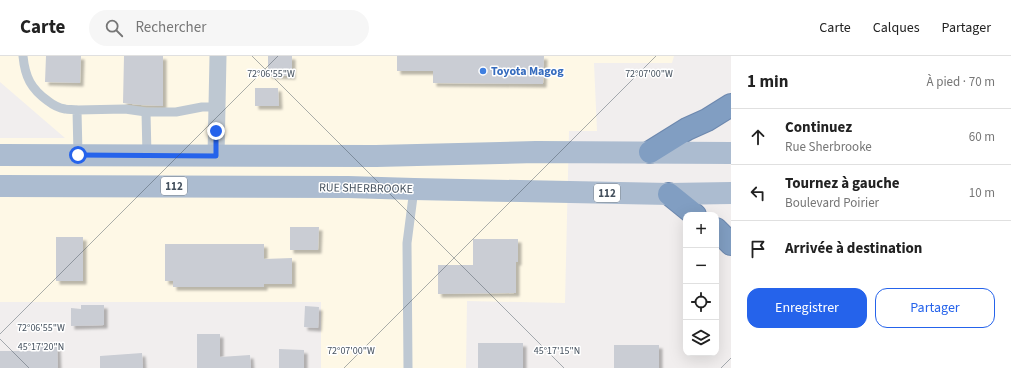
<!DOCTYPE html>
<html lang="fr">
<head>
<meta charset="utf-8">
<style>
  body { margin:0; font-family:"Source Sans 3",sans-serif; background:#f6f6f6; color:#222 }
  .controls { position:absolute; right:12px; bottom:12px; display:grid; overflow:hidden; border-radius:8px; box-shadow:0 4px 16px #0002 }
  .controls button { width:36px; height:36px; display:grid; place-items:center; padding:0; border:0; border-bottom:1px solid #e0e0e0; background:#fff; color:#222; font:20px sans-serif }
  .stop { position:absolute; width:12px; height:12px; margin:-9px; border:3px solid #2563eb; border-radius:50%; background:#fff }
  .stop.end { background:#2563eb; border-color:#fff; box-shadow:0 1px 4px #0008 }
  .list { margin:0; padding:0; list-style:none }
  h2 { display:flex; justify-content:space-between; align-items:center; height:52px; margin:0; padding:0 16px; font-size:17px }
  h2 small { font-size:13px; font-weight:400; color:#767676 }
  .list li { display:grid; grid-template-columns:26px 1fr auto; gap:12px; align-items:center; box-sizing:border-box; height:56px; padding:0 16px; border-top:1px solid #e0e0e0 }
  .list b { display:block; font-size:15px; white-space:nowrap }
  .list p { margin:0; font-size:13px; white-space:nowrap; color:#767676 }
  .list em { font-size:13px; font-style:normal; color:#767676 }
  .actions { display:flex; gap:8px; padding:12px 16px }
  .actions a { flex:1; padding:9px 0; border:1px solid #2563eb; border-radius:12px; text-align:center; font-size:14px; color:#2563eb }
  .actions .main { background:#2563eb; color:#fff }
  .icon { flex:none; width:22px; height:22px; fill:none; stroke:currentColor; stroke-width:2; stroke-linecap:round; stroke-linejoin:round }
  .map { position:relative; flex:none; width:731px; height:312px; overflow:hidden }
  header { display:flex; align-items:center; gap:24px; box-sizing:border-box; height:56px; padding:0 20px; background:#fff; border-bottom:1px solid #e0e0e0 }
  header strong { font-size:19px }
  nav { display:flex; gap:22px; margin-inline-start:auto; font-size:14px }
  .search { width:280px; height:36px; background:#f6f6f6; display:flex; align-items:center; gap:10px; box-sizing:border-box; padding:0 14px; border-radius:22px; color:#767676; font-size:15px }
  main { display:flex }
  aside { flex:1; background:#fff }
  .map>svg:first-child { display:block }
  .commercial { fill:#fef8e6 }
  .building { fill:#cacdd4; filter:url(#shadow) }
  .lines { fill:none; stroke-linecap:round; stroke-linejoin:round }
  .highway-casing { stroke:#6d88ae; stroke-width:24 }
  .lane { stroke:#bec8d2; stroke-width:9 }
  .street { stroke:#bec8d2; stroke-width:17 }
  .primary { stroke:#acbcd0; stroke-width:22 }
  .highway { stroke:#819ec2; stroke-width:22 }
  .route { stroke:#2563eb; stroke-width:5 }
  .ticks { fill:none; stroke:#45515e; stroke-width:1; stroke-opacity:0.45 }
  .shop-dot { fill:#3f7fe0; stroke:#fff; stroke-width:1.5 }
  .labels { text-anchor:middle; stroke-width:3; stroke-linejoin:round; paint-order:stroke }
  .shield { fill:#fff; stroke:#7d858e; stroke-width:1 }
  .shield-label { font-size:11px; font-weight:bold; fill:#45515e }
  .shop-label { font-size:12px; font-weight:bold; fill:#366cbe; stroke:#fff; text-anchor:start }
  .street-label { font-size:12px; fill:#45515e; stroke:#fff }
  .ticks-label { font-size:10px; text-anchor:middle; fill:#45515e; stroke:#fff; stroke-width:3; stroke-linejoin:round; paint-order:stroke }
</style>
</head>
<body>
<header>
<strong>Carte</strong>
<div class="search"><svg class="icon" aria-label="search" viewBox="0 0 24 24"><circle cx="10" cy="10" r="6"/><path d="M15 15l6 6"/></svg>Rechercher</div>
<nav><a>Carte</a><a>Calques</a><a>Partager</a></nav>
</header>
<main>
<div class="map">
<svg width="731" height="312" viewBox="0 0 731 312">
  <defs>
    <filter id="shadow"><feDropShadow dx="3.5" dy="3.5" stdDeviation="1" flood-color="#0004"/></filter>
  </defs>
  <rect width="100%" height="100%" fill="#f1eeee"/>
  <path class="commercial" d="M 0,0 L 674,0 L 672,7 L 594,7 L 597,75 L 569,75 L 565,247 L 467,245 L 466,312 L 321,312 L 321,246 L 0,246 L 0,82 L 65,82 L 0,26 Z"/>
  <path class="building" d="M 46,0 L 81,0 L 80,27 L 45,26 Z
    M 124,0 L 163,0 L 163,50 L 141,49 L 123,47 Z
    M 268,0 L 292,0 L 292,20 L 268,19 Z
    M 397,0 L 544,0 L 543,28 L 433,27 L 433,15 L 397,15 Z
    M 255,32 L 278,32 L 279,50 L 255,50 Z
    M 290,171 L 319,171 L 318,194 L 290,194 Z
    M 56,181 L 83,181 L 83,225 L 56,225 Z
    M 473,183 L 518,183 L 518,206 L 516,206 L 516,237 L 438,238 L 438,209 L 473,209 Z
    M 165,188 L 264,188 L 264,203 L 292,202 L 292,228 L 264,228 L 264,231 L 173,231 L 173,225 L 165,225 Z
    M 81,249 L 104,249 L 104,269 L 71,270 L 71,252 L 81,253 Z
    M 305,250 L 319,251 L 318,272 L 304,271 Z
    M 197,278 L 220,278 L 220,301 L 250,299 L 251,312 L 197,312 Z
    M 478,287 L 523,287 L 523,312 L 478,312 Z
    M 33,289 L 57,289 L 58,312 L 0,312 L 0,295 L 33,295 Z
    M 614,289 L 659,289 L 659,312 L 614,312 Z
    M 279,293 L 304,294 L 304,312 L 279,312 Z
    M 142,297 L 143,312 L 100,312 L 100,300 Z"/>
  <g class="lines">
    <g class="highway-casing">
      <path id="highway" d="M 650,96 L 687,73 L 707,64 L 731,49
        M 669,138 L 695,159
        M 716,173 L 731,188"/>
    </g>
    <path class="lane" d="M 23,0 C 25,21 31,33 48,45 C 53,49 59,52 65,53 C 69,54 73,53 77,54
      M 146,56 L 176,56 L 202,51 L 217,51
      M 78,99 L 77,54 L 125,53 L 146,56 L 147,100
      M 408,312 L 407,187 L 414,133"/>
    <path class="street" d="M 216,100 L 218,0"/>
    <path class="primary" d="M 0,99 L 376,100 L 536,96 L 731,97
      M 0,130 L 348,131 L 414,133 L 669,138 L 731,137"/>
    <use href="#highway" class="highway"/>
  </g>
  <g class="lines">
    <path class="route" d="M 78,99 L 216,100 L 216,75"/>
  </g>
  <path class="ticks" d="M 252,0 L 564,312M 0,278 L 278,0M 0,283 L 29,312M 344,312 L 656,0M 721,312 L 731,302"/>
  <circle class="shop-dot" cx="483" cy="15" r="4"/>
  <g class="labels">
    <g class="shield">
      <rect x="161" y="121" width="26" height="18" rx="3"/>
      <rect x="594" y="128" width="26" height="18" rx="3"/>
    </g>
    <g class="shield-label">
      <text x="174" y="134">112</text>
      <text x="607" y="141">112</text>
    </g>
    <g class="shop-label">
      <text x="491" y="19">Toyota Magog</text>
    </g>
    <g class="street-label">
      <text transform="translate(366 132) rotate(1)" y="4">RUE SHERBROOKE</text>
    </g>
  </g>
  <g class="ticks-label">
    <text x="271" y="21">72°06'55"W</text>
    <text x="649" y="21">72°07'00"W</text>
    <text x="41" y="275">72°06'55"W</text>
    <text x="41" y="294">45°17'20"N</text>
    <text x="351" y="298">72°07'00"W</text>
    <text x="557" y="298">45°17'15"N</text>
  </g>
</svg>
<div class="controls">
<button>+</button>
<button>−</button>
<button><svg class="icon" aria-label="locate" viewBox="0 0 24 24"><circle cx="12" cy="12" r="6"/><path d="M12 2v4M12 18v4M2 12h4M18 12h4"/></svg></button>
<button><svg class="icon" aria-label="layers" viewBox="0 0 24 24"><path d="M12 4l9 5-9 5-9-5zM3 14l9 5 9-5"/></svg></button>
</div>
<div class="stop" style="left:78px;top:99px"></div>
<div class="stop end" style="left:216px;top:75px"></div>
</div>
<aside>
<h2>1 min<small>À pied · 70 m</small></h2>
<ul class="list">
<li><svg class="icon" aria-label="ahead" viewBox="0 0 24 24"><path d="M12 20V5M6 11l6-6 6 6"/></svg><div><b>Continuez</b><p>Rue Sherbrooke</p></div><em>60 m</em></li>
<li><svg class="icon" aria-label="left" viewBox="0 0 24 24"><path d="M17 20v-9H6M10 6l-5 5 5 5"/></svg><div><b>Tournez à gauche</b><p>Boulevard Poirier</p></div><em>10 m</em></li>
<li><svg class="icon" aria-label="arrive" viewBox="0 0 24 24"><path d="M6 21V4h12l-3 4 3 4H6"/></svg><div><b>Arrivée à destination</b></div></li>
</ul>
<div class="actions"><a class="main">Enregistrer</a><a>Partager</a></div>
</aside>
</main>
</body>
</html>
